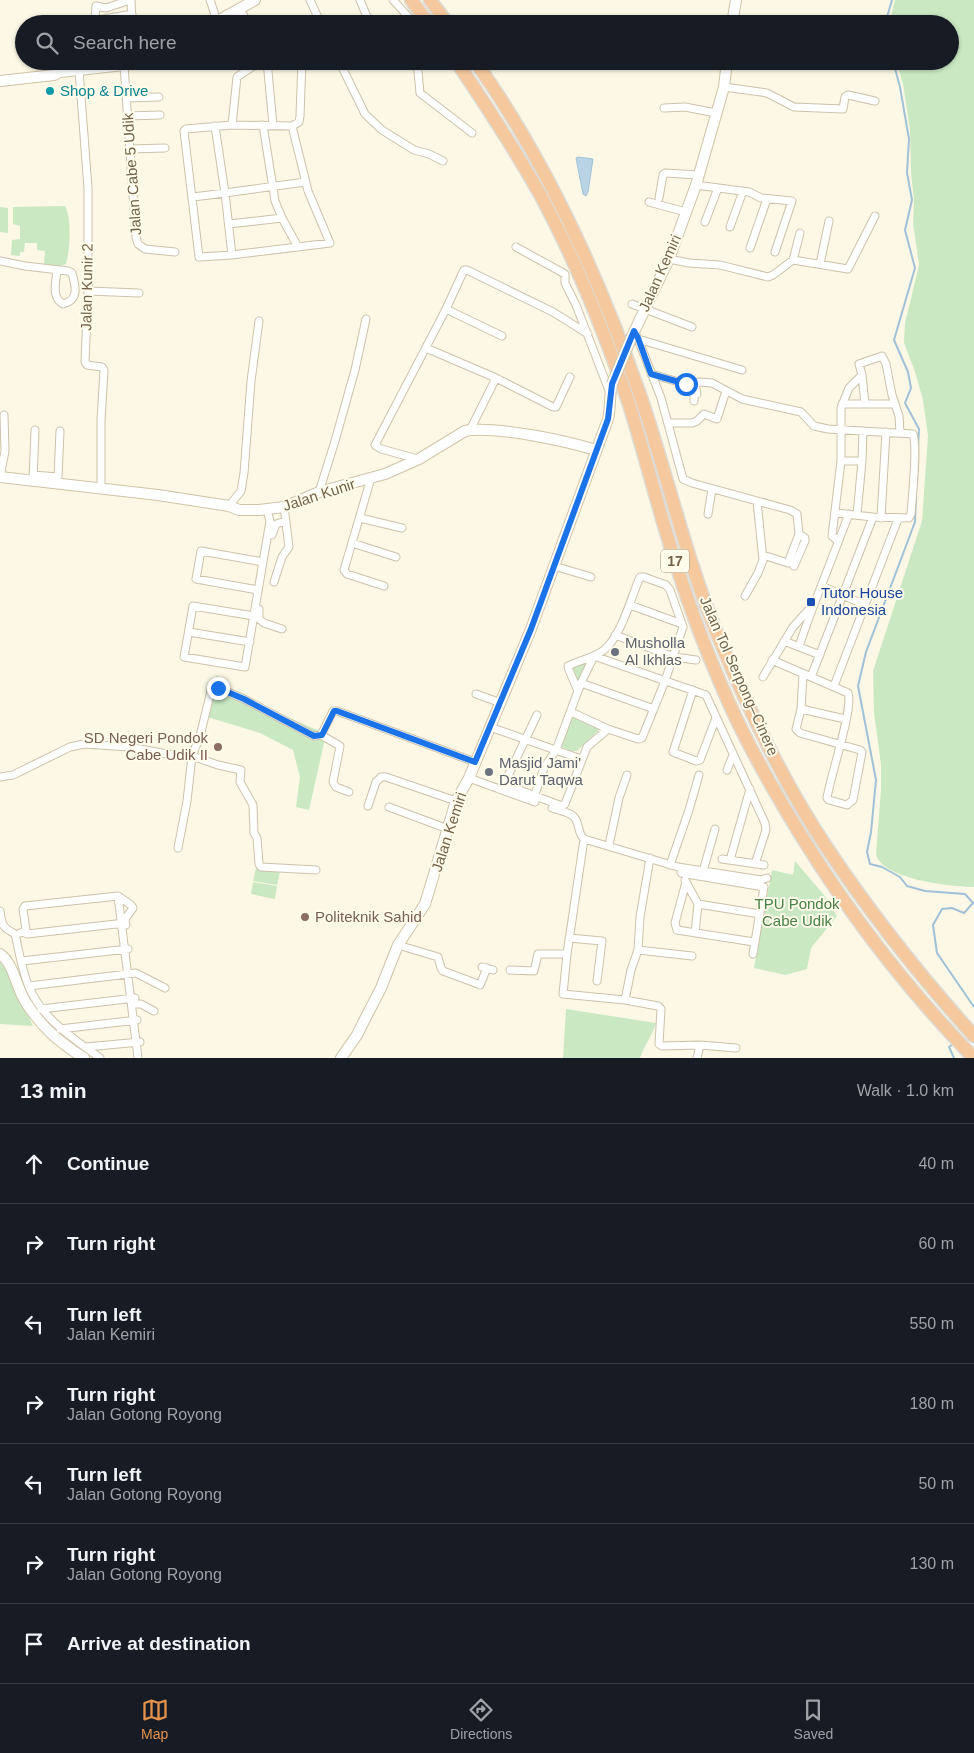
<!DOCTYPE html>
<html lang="en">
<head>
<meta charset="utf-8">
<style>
  body { margin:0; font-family:Arial,sans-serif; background:#20242c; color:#f1f3f6 }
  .stop { position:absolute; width:15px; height:15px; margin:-11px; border:4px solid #1a73e8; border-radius:50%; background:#fff }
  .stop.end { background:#1a73e8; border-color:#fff; box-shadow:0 1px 5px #0008 }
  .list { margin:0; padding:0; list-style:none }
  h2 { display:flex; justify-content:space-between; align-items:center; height:65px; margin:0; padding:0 20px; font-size:21px }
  h2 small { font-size:16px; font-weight:400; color:#9ea1a6 }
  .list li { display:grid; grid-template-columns:32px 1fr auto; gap:15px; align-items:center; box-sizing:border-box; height:80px; padding:0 20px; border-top:1px solid #363941 }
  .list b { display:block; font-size:19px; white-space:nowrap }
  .list p { margin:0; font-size:16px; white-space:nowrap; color:#9ea1a6 }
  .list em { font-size:16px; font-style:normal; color:#9ea1a6 }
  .icon { flex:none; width:28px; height:28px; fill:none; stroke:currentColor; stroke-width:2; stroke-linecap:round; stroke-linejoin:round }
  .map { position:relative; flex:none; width:974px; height:1058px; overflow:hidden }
  .search { position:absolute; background:#171b24; box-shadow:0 1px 4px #0004; left:15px; right:15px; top:15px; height:55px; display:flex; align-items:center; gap:12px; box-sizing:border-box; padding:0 18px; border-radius:28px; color:#9ea1a6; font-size:19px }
  .sheet { height:625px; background:#171b24 }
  nav { display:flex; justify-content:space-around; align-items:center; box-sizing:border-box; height:70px; border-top:1px solid #363941; background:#171b24; font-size:14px; color:#9ea1a6 }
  nav a { display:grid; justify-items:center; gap:2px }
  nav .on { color:#e4924c }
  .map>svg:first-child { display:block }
  .green { fill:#cae9c3 }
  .water { fill:#b9d4e5; stroke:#a0c1d7 }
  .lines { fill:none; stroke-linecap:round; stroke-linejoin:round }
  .stream { stroke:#a0c1d7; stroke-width:2 }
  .street-casing { stroke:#cdc2ab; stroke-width:9 }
  .secondary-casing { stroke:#d0c4a8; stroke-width:12 }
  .highway-casing { stroke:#dedad4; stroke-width:15 }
  .street { stroke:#fff; stroke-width:7 }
  .secondary { stroke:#fff; stroke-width:10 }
  .highway { stroke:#f5c99d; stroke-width:12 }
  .secondary-bridge-casing { stroke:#d0c4a8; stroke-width:12; stroke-linecap:butt }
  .secondary-bridge { stroke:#fff; stroke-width:10 }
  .route { stroke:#1a73e8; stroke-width:6 }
  .culture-dot { fill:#0f9aa8; stroke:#fffceb; stroke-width:2 }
  .transit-dot { fill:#1a4fb4; stroke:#fffceb; stroke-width:2 }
  .worship-dot { fill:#6b7280; stroke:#fffceb; stroke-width:2 }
  .education-dot { fill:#8d6e63; stroke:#fffceb; stroke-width:2 }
  .labels { text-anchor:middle; stroke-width:4; stroke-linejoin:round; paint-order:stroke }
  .shield { fill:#fffceb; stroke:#9e917a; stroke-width:1 }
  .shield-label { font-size:14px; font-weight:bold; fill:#74634a }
  .culture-label { font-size:15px; fill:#0d838f; stroke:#fffceb; text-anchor:start }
  .street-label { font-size:15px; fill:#74634a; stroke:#fffceb }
  .transit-label { font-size:15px; fill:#164399; stroke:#fffceb; text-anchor:start }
  .worship-label { font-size:15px; fill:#5b616d; stroke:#fffceb; text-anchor:start }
  .education-label { font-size:15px; fill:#785e54; stroke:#fffceb; text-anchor:end }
  .park-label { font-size:15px; fill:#498045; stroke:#fffceb }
</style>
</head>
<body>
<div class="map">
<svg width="974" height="1058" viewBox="0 0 974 1058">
  <rect width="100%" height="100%" fill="#fcf8e5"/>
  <path class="green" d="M 895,0 L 974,0 L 974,887 C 952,887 881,879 876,854 L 881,790 L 881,765 L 874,712 L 873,671 L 922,521 L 928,436 L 923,400 L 915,372 L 904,343 L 905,323 L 919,265 L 913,223 L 914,200 L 911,173 L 910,130 L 903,84 L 896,61 L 950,61 L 950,24 L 889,24 Z
    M 65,206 C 72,219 70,250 66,264 L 57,267 L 44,265 L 45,251 L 37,250 L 37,243 L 25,243 L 24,252 L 20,252 L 20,256 L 11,255 L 12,240 L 20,239 L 20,226 L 13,224 L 13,207 Z
    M 0,207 L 8,208 L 8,233 L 0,232 Z
    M 588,659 L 578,686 L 571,665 Z
    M 217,675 L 236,694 L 326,734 L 309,810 L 296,807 L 300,777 L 293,750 L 260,733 L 204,716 L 209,691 Z
    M 570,715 L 601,728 L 577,751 L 571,751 L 560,746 Z
    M 795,861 L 824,895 L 837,916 L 811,948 L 807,969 L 785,975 L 754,968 L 772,870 L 793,875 Z
    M 256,868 L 280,872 L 277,885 L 253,881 Z
    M 253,882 L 277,886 L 275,899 L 251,894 Z
    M 0,960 L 4,965 L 33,1026 L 0,1024 Z
    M 566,1009 L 656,1023 C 652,1036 645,1044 640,1058 L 563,1058 Z"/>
  <path class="water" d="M 578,157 L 593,159 L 588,192 L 586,196 L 583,194 L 576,158 Z"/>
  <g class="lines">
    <path class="stream" d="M 885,24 L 892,0
      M 893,61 L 900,87 L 909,139 L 907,173 L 912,200 L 905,230 L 915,268 L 894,340 L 908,372 L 911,388 L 905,403 L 919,429 L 918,448
      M 916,498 L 915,522 L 866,652 L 858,686 L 876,780 L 871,832 L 867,852 L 870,864 L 882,867 L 900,877 L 907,886 L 925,891 L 965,894 L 973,903 L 964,913 L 952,908 L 942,909 L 933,925 L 937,953 L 974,1007
      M 953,1044 L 949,1047 L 954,1058"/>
    <g class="street-casing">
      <path id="street" d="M 130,0 L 106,8 L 96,6 L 95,19 L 98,20 L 132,14
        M 131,0 L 132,24
        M 210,0 L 217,21
        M 310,0 L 321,24
        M 360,0 L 370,24
        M 393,0 L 415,24
        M 239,8 L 249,24
        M 233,12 L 241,24
        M 267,61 L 273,125
        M 339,61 L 365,114 L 382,130 L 414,150 L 429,154 L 443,161
        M 417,61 L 420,93 L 472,133
        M 124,65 L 136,237 L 138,244 L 145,249 L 175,252
        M 79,70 L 88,188 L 88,291 L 85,362 L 87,365 L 102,367 L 104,370 L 101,421 L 101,489
        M 724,87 L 767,93 L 794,107 L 843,109 L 845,97 L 848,95 L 875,101
        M 127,98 L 159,97
        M 664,108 L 685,107 L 716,113
        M 128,116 L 160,115
        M 232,125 L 237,77 L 261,61
        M 263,125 L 275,201 L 282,218 L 298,247
        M 292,126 L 308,191 L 330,243 L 232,255 L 199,257 L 184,131 L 186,129 L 232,125 L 292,126 L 299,122 L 300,116 L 302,61
        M 130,149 L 165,148
        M 696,185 L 749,192 L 761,198 L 792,201 L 775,252
        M 193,197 L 225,193 L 215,126
        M 659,198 L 663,175 L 665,173 L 699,175
        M 649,202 L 686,212
        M 705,222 L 718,188
        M 229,224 L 282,218
        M 730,227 L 743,191
        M 516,247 L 565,274 L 565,283 L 576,305 L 610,393
        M 750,248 L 767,199
        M 232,255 L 225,193 L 305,182
        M 669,259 L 689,263 L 720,265 L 768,277 L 773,275 L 793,260 L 848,269 L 875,216
        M 793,260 L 800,233
        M 0,261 L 25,266 L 68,271 L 72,273 C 76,287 79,300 63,304 C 51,297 56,282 57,270
        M 820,264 L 829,221
        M 88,291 L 139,293
        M 632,304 L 692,327
        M 446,309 L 502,336
        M 634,331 L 638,339 L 661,398 L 683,479 L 692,483 L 790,510 L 797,514 L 799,534 L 788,563 L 763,555
        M 638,339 L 742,370
        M 426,348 L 496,378 L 553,407 L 556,407 L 570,377
        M 651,374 L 686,384 L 700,382 L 712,383 L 742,399 L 801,412 L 814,426 L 828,429 L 913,434 C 918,446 912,498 911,514 L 909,518 L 873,517 L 836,513
        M 694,401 L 694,394 L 697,394 L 695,383
        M 842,404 L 894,404
        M 865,404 L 862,375 L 859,364 L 882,356 L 886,364 L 892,395 L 899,416 L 900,433
        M 668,423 L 692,423 L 697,421 L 704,414 L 717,419 L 726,391
        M 470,430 L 496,378
        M 418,459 L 381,449 L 375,445 L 446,309 L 464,270 L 467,270 L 553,312 L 588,334
        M 841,461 L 862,461
        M 33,475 L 58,477 L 60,431
        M 0,477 L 5,451 L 4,415
        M 371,478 L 344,570 L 347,574 L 384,586
        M 33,479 L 35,430
        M 319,492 L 335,441 L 355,370 L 366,319
        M 229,506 L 241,491 L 244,473 L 251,381 L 259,321
        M 708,514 L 712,489
        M 857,515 L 862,461 L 863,431
        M 360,518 L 402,528
        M 881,518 L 886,432
        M 272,535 L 276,524 L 286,521
        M 838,541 L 832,536 L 841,461 L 841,408 L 849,388 L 862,375
        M 352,543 L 396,557
        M 554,566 L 591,577
        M 794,566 L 805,541 L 805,538 L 799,534
        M 274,582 L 282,557 L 289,547 L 284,507
        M 822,586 L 865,605
        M 258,590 L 196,579 L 201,551 L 263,562
        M 745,596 L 758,573 L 763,560 L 757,501
        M 259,609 L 259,619 L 264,623 L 282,629
        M 254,616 L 193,606 L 184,657 L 245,667 L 270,521 L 267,510
        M 189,632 L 250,642
        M 615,635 L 674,657 L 696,660
        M 784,641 L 820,655
        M 799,646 L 810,615 L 849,514
        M 772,660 L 848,693 C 854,707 830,777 827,798 L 829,800 L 847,805 L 853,800 L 862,752 L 860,750 L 800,733 L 796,729 L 801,709 L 803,674
        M 763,677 L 793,627 L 810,608
        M 811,677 L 873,517
        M 581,683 L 654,709
        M 834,686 L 898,519
        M 693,690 L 673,752 L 696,761 L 700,760 L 716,718
        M 578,691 L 569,670 L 568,666 C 580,660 594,658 604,650 C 622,635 631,597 640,577 L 644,577 L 666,585 L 670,590 L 682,624
        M 476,694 L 501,703
        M 801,709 L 845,719
        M 571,712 L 608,729
        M 537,715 L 506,780 L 506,785 L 562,806 L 565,804 L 587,747 L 608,729 L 638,739 L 642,738 L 665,681 L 683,627 L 682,624 L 630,605
        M 490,727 L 581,759
        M 321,735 L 340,746 L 333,782 L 336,787 L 349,792
        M 727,770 L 733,755
        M 0,777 L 13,775 L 70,747 L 84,744 L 129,747 L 189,758 L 192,756 L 200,736 L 211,691 L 218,688 L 244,699 L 314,736 L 321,735 L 333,711 L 337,711 L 475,762
        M 469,778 L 535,802
        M 534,797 L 544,768 L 556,750 L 581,683 L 594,656 L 706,695 L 765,823 L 766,830 L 755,864
        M 368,806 L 376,782 L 381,777 L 386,777 L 456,801
        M 389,807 L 448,829
        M 552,808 C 559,810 568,812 573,816 C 580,821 577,833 584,839 L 678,867 L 761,880 L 767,878
        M 584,839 L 567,954 L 563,994 L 625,1000 L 658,1006 L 661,1009 L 659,1044 L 662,1046 L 700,1045 L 697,1058
        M 609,845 L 619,798 L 627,775
        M 178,848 L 187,801 L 192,756 L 218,765 L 241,770 L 240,782 L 253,805 L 254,833 L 257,838 L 259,864 L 261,867 L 316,870
        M 722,859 L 764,865
        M 730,860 L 750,789
        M 670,865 L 689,810 L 699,775
        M 703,871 L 715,829
        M 681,873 L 764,887 L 753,954
        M 685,880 L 698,904 L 760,914
        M 686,882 L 675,923 L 677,930 L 754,942
        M 118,896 L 131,905 L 133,908 L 125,919 L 126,925
        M 0,911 C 2,925 2,927 15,934 C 19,951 22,971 29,987 C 43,1020 73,1038 100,1058
        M 23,932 L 26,930 L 23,909 L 25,906 L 118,896 L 138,1058
        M 20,933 L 23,932 L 27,934 L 125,923
        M 695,933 L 698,904
        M 569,938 L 602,941 L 597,981
        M 398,945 L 438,957 L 441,968 L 443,971 L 478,984 L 480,985 L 487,968
        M 638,950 L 692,956
        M 22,961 L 128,949
        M 482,967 L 493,970
        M 510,970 L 534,971 L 538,954 L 567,954
        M 29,986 L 136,973 L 165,988
        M 625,1000 L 631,970 L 638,950 L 640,917 L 650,858
        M 136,1004 L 141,1004 L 154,1011
        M 41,1009 L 135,998
        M 60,1029 L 137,1020
        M 700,1045 L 736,1048
        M 86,1047 L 140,1042"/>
    </g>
    <g class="secondary-casing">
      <path id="secondary" d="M 212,24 L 255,0
        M 732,24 L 736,0
        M 0,81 L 54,75 L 60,72 L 124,65 L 137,61
        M 632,336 L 669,259 L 696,185 L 724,87 L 727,61
        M 0,477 L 158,495 L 229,506 L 239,510 L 259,510 L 284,507 L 319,492 L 385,474 L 419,459 L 465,431 L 470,430 C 506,428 562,440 596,450
        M 0,954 C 14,964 16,987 25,1001 C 41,1027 59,1042 84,1058
        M 341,1058 L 357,1035 L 365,1019 L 381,988 L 398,945 L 425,904 L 456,801 L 469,778 L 531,629 L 608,419 C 611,407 609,396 612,384"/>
    </g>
    <g class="highway-casing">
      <path id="highway" d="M 411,0 L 429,24
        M 430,0 L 448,24
        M 456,61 C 486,105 515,150 541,196 C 576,261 604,331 628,401 C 646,457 659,514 678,570 C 692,615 710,660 729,703 C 745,739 765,775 785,809 C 838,899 901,983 974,1058
        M 475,61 C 548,164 600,279 641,398 C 668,477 686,559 718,636 C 748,709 783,782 827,848 C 871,914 921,977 974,1036"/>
    </g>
    <use href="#street" class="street"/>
    <use href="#secondary" class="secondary"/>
    <use href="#highway" class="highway"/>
    <g class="secondary-bridge-casing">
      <path id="secondary-bridge" d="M 612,384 L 632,336"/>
    </g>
    <use href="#secondary-bridge" class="secondary-bridge"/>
  </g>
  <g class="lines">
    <path class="route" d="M 218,688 L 244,699 L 314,736 L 322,735 L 334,711 L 337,711 L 475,762 L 531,629 L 608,419 L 612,384 L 634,331 L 638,338 L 651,374 L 686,384"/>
  </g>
  <circle class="culture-dot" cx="50" cy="91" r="5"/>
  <rect class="transit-dot" x="806" y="597" width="10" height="10" rx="2.5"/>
  <g class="worship-dot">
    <circle cx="615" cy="652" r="5"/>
    <circle cx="489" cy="772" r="5"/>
  </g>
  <g class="education-dot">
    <circle cx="218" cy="747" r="5"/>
    <circle cx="305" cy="917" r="5"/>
  </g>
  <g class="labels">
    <rect class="shield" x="661" y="549.5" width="28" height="23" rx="4"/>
    <g class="shield-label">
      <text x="675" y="566">17</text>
    </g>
    <g class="culture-label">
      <text x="60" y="96">Shop &amp; Drive</text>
    </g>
    <g class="street-label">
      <text transform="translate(132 174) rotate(-94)" y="5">Jalan Cabe 5 Udik</text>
      <text transform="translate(660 273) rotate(-66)" y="5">Jalan Kemiri</text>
      <text transform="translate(87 287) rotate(-89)" y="5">Jalan Kunir 2</text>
      <text transform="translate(319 495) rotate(-18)" y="5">Jalan Kunir</text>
      <text transform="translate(739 676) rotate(66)" y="5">Jalan Tol Serpong–Cinere</text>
      <text transform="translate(449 832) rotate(-72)" y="5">Jalan Kemiri</text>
    </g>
    <g class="transit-label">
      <text x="821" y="598">Tutor House<tspan x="821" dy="17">Indonesia</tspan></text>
    </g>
    <g class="worship-label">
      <text x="625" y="648">Musholla<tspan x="625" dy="17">Al Ikhlas</tspan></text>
      <text x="499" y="768">Masjid Jami'<tspan x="499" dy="17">Darut Taqwa</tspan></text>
    </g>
    <g class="education-label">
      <text x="208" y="743">SD Negeri Pondok<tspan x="208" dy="17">Cabe Udik II</tspan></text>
      <text x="315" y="922" text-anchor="start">Politeknik Sahid</text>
    </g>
    <g class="park-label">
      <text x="797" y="909">TPU Pondok<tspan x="797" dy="17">Cabe Udik</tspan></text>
    </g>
  </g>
</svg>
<div class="stop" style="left:686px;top:384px"></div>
<div class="stop end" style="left:218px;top:688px"></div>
<div class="search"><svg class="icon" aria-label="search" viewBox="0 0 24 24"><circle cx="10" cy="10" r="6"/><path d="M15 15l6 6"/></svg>Search here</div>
</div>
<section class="sheet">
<h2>13 min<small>Walk · 1.0 km</small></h2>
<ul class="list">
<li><svg class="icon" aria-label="ahead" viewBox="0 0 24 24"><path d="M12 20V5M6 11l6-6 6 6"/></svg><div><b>Continue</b></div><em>40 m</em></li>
<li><svg class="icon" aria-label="right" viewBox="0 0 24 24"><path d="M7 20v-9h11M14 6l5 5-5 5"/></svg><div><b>Turn right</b></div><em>60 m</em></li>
<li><svg class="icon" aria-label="left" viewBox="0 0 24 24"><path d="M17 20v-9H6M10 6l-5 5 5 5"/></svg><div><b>Turn left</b><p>Jalan Kemiri</p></div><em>550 m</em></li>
<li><svg class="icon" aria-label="right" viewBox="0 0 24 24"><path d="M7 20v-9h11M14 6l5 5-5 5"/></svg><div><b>Turn right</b><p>Jalan Gotong Royong</p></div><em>180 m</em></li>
<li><svg class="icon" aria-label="left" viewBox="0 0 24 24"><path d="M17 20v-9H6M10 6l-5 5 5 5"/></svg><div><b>Turn left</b><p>Jalan Gotong Royong</p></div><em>50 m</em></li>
<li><svg class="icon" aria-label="right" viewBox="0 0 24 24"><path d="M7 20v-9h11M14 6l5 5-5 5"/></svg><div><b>Turn right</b><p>Jalan Gotong Royong</p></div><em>130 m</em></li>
<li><svg class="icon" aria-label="arrive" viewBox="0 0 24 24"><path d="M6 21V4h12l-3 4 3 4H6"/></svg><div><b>Arrive at destination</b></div></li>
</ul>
</section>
<nav>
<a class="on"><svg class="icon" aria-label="map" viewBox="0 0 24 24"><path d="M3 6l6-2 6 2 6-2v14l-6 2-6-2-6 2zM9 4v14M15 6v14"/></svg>Map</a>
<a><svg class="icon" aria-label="directions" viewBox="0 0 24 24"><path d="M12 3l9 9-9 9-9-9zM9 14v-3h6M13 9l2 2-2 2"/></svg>Directions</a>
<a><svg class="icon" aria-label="saved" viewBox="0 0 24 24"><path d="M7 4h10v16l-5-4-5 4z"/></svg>Saved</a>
</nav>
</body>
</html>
